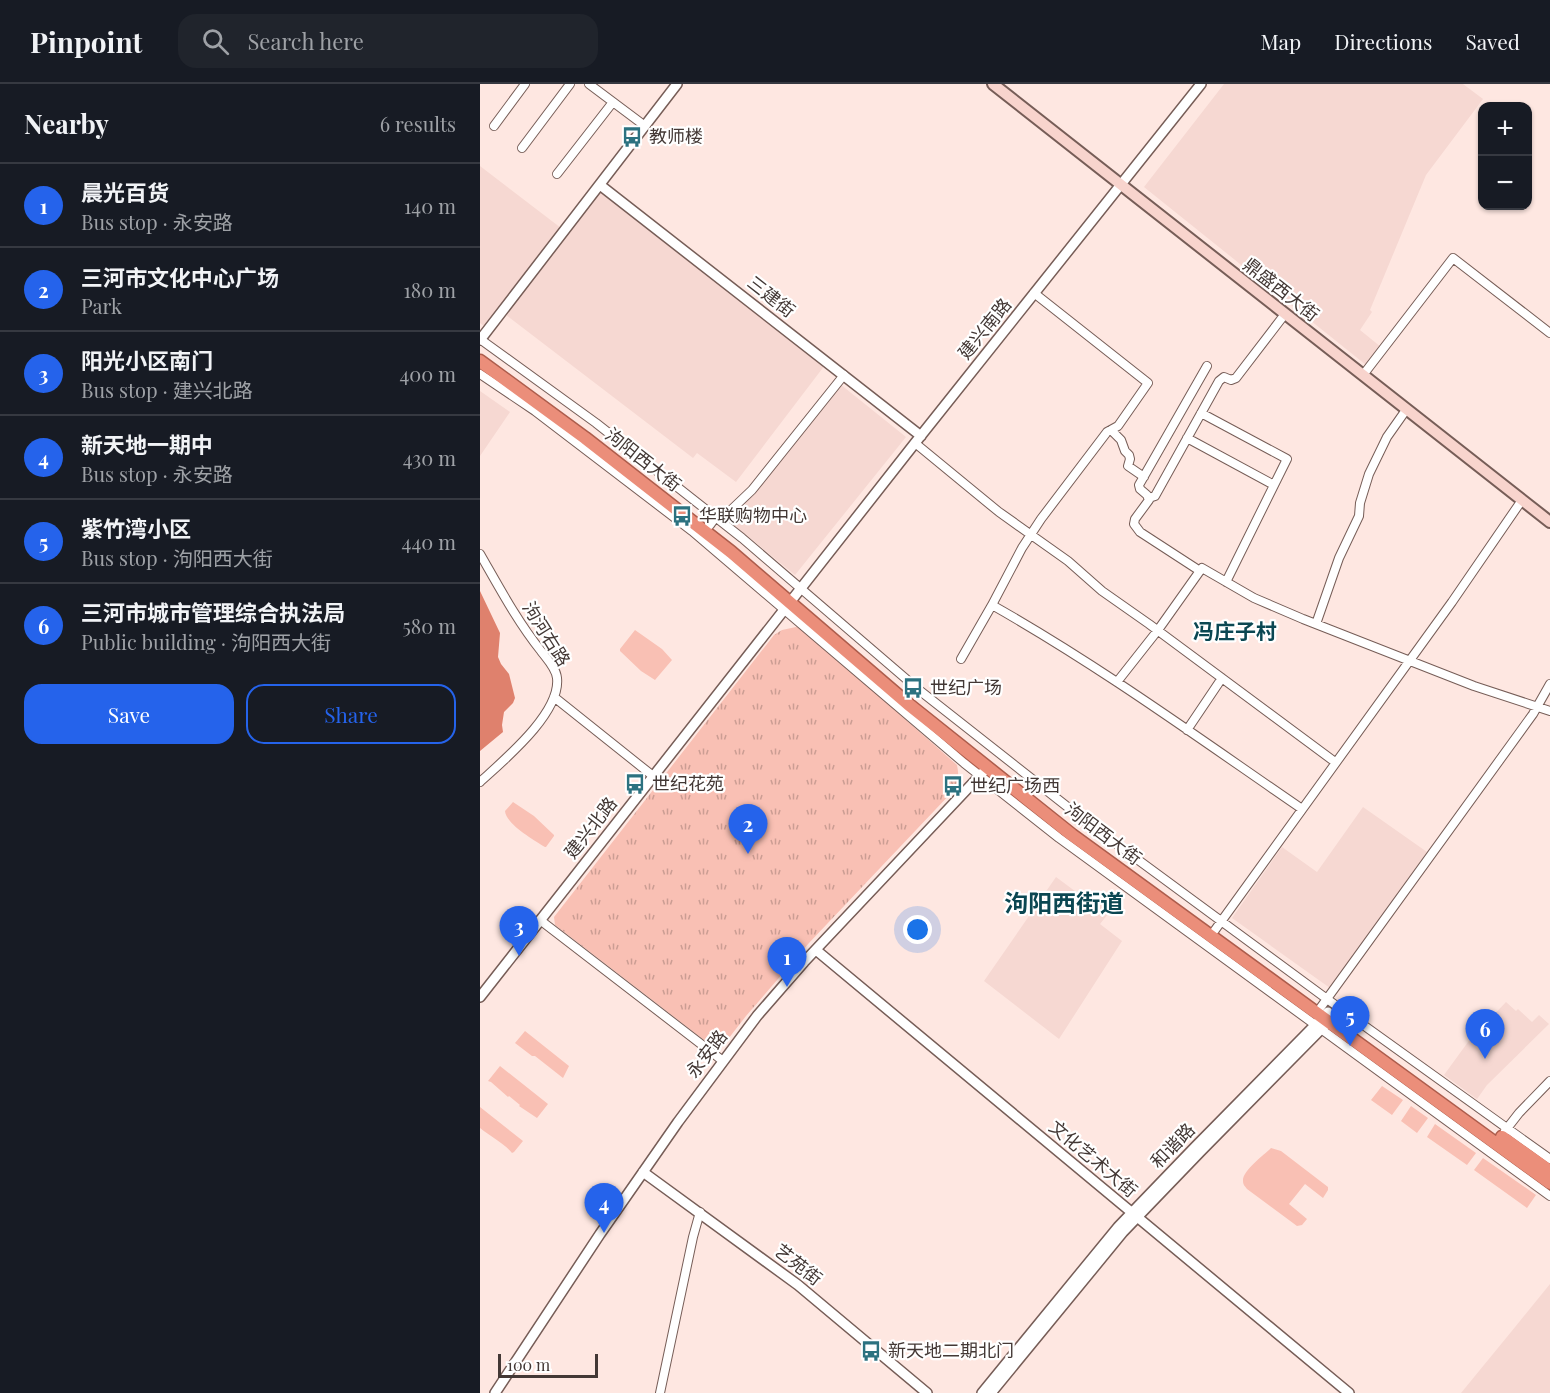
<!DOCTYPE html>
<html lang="en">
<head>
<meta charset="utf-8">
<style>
  body { margin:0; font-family:"Playfair Display","Noto Sans SC",serif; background:#20242c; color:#f1f3f6 }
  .controls { position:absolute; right:18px; top:18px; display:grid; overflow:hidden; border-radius:12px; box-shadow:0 2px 4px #0004 }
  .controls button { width:54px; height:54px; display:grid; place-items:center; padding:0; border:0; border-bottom:2px solid #363941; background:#171b24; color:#f1f3f6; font:30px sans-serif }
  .scale { position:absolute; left:18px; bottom:15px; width:100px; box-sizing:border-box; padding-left:6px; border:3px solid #433835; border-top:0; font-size:16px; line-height:21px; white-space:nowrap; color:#433835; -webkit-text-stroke:4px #fff; paint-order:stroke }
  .you { position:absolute; left:438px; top:846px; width:21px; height:21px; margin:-15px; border:4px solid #fff; border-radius:50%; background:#1a73e8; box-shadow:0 0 0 9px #1a73e833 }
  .badge { display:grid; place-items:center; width:39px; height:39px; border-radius:50%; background:#2563eb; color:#fff; font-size:20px; font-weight:700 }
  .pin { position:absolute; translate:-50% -50px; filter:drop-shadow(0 2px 3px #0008) }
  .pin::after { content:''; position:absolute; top:32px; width:21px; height:18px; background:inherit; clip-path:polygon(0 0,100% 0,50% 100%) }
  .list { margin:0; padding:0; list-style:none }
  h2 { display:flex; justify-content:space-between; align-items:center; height:78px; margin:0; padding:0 24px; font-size:26px }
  h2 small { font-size:20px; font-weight:400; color:#9ea1a6 }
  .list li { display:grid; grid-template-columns:39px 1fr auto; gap:18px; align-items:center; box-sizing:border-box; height:84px; padding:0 24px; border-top:2px solid #363941 }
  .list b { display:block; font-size:22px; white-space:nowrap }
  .list p { margin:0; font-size:20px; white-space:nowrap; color:#9ea1a6 }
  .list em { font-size:20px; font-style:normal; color:#9ea1a6 }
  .actions { display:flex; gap:12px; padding:18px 24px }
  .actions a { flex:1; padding:14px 0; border:2px solid #2563eb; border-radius:18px; text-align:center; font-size:21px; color:#2563eb }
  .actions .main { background:#2563eb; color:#fff }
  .icon { flex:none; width:33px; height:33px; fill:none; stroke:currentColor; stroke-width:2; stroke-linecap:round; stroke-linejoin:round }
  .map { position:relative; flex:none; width:1070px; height:1309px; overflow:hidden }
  header { display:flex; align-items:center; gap:36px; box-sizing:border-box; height:84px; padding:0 30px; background:#171b24; border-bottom:2px solid #363941 }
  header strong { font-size:28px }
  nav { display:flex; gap:33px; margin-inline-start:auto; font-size:21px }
  .search { width:420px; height:54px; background:#20242c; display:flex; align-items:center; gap:15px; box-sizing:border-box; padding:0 21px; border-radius:18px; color:#9ea1a6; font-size:22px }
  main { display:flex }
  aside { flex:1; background:#171b24 }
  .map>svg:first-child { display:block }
  .built { fill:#f6d8d2 }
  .grass { fill:#f9c0b4 }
  .park { fill:url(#park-tufts) }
  .water { fill:#df816d }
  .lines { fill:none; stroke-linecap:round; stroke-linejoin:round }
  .minor-casing { stroke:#765d57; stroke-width:10 }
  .tertiary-casing { stroke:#765d57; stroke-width:12 }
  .secondary-casing { stroke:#765d57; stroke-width:14 }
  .trunk-casing { stroke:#ad5d4c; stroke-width:15 }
  .minor { stroke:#fff; stroke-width:8 }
  .tertiary { stroke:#fff; stroke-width:9 }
  .secondary { stroke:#f8d4cd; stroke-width:10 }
  .trunk { stroke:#eb8e7a; stroke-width:12 }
  .labels { text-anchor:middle; stroke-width:4.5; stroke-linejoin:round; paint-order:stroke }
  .poi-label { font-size:18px; fill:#433835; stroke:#fff; text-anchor:start }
  .street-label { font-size:18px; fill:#433835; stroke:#fff }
  .quarter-label { font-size:21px; font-weight:bold; fill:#0b4752; stroke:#fff }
  .district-label { font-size:24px; font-weight:bold; fill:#0b4752; stroke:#fff }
</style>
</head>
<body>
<header>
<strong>Pinpoint</strong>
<div class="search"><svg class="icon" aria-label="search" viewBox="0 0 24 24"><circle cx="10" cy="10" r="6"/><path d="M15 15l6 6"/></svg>Search here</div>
<nav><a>Map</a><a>Directions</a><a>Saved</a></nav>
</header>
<main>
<aside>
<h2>Nearby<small>6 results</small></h2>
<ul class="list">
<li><span class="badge">1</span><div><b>晨光百货</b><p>Bus stop · 永安路</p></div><em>140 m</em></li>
<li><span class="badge">2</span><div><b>三河市文化中心广场</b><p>Park</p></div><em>180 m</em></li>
<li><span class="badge">3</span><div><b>阳光小区南门</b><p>Bus stop · 建兴北路</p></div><em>400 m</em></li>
<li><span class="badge">4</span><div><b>新天地一期中</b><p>Bus stop · 永安路</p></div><em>430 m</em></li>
<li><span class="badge">5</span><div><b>紫竹湾小区</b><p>Bus stop · 泃阳西大街</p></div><em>440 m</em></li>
<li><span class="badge">6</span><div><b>三河市城市管理综合执法局</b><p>Public building · 泃阳西大街</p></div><em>580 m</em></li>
</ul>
<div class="actions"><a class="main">Save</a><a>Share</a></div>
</aside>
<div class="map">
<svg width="1070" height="1309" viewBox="0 0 1070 1309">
  <defs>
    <pattern id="park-tufts" width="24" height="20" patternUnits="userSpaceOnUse" patternTransform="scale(1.5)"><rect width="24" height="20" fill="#f9c0b4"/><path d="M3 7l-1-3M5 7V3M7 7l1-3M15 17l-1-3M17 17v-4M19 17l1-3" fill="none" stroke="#cb9d93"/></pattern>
  </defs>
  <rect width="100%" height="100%" fill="#fee7e1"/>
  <path class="built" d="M 744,0 L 983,0 L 1003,15 L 946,91 L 890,226 L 892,228 L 880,246 L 901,263 L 886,281 L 664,103 Z
    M 0,82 L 81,144 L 4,242 L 0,239 Z
    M 120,107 L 345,281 L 256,398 L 217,369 L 213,374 L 26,231 Z
    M 360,300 L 426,353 L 315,491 L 248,436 Z
    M 0,307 L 30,328 L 0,372 Z
    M 883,723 L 947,768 L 850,904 L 752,834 L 802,763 L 837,788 Z
    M 576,793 L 611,819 L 616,813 L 632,825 L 620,840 L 642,857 L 579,955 L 504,897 Z
    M 1026,918 L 1036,927 L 1038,925 L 1052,938 L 1059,931 L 1069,940 L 1007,1001 L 997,1015 L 964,991 L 988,958 Z
    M 1070,1200 L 1070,1309 L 981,1309 L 1031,1248 Z"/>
  <path class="grass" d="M 155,546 L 182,565 L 192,576 L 175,596 L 161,587 L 140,567 L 140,565 Z
    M 33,718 L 54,732 L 74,751 L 74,752 L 66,763 L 65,763 C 54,756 26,740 25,727 Z
    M 45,947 L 89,982 L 83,994 L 55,972 L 52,972 L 35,959 Z
    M 20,982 L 68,1020 L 57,1034 L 39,1022 L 40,1021 L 29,1012 L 28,1013 L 11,998 L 8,997 Z
    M 902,1002 L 923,1016 L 912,1031 L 891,1016 Z
    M 931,1022 L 948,1034 L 937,1049 L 921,1037 Z
    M 0,1023 L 43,1057 L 34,1068 L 32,1069 C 24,1059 11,1053 0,1044 Z
    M 955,1040 L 996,1069 L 987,1081 L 947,1053 Z
    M 791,1064 L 801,1067 L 848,1103 L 848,1106 L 843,1114 L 825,1100 L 809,1120 L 827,1135 L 822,1141 L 817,1142 L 767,1105 C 765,1102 763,1101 763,1097 C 762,1087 784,1071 791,1064 Z
    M 1003,1074 L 1056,1111 L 1047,1124 L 994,1086 Z"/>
  <path class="park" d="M 316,543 L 322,544 L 477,681 C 479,691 479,697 473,707 L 329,859 L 266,932 L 245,959 L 233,963 L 75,841 L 74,833 L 294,551 L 302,546 Z"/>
  <path class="water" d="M 0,507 L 20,549 L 18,573 L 21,580 L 29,590 L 35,614 L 33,619 L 24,628 L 22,641 L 23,648 L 0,667 Z"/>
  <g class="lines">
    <g class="minor-casing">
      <path id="minor" d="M 109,0 L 165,42
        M 14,42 L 45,0
        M 42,64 L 90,0
        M 77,90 L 133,18
        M 0,255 L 116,339 L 262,454 L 439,606 L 608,739 L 847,915 L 1070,1075
        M 0,290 L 55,327 L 212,447 L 484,679 L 579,754 L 1070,1112
        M 883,291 L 973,174 L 1070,249
        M 721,329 L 807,375 L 746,498
        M 631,346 L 641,356 L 645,367 L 649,371 L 650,375 L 648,382 L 664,393
        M 707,354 L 794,401
        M 435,359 L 519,428 L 588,477 L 622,507 L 669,540 L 855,678
        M 669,414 L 675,412 L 739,297 L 744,293 L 751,296 L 756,294 L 805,230
        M 230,441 L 238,430 L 251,426 L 272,406 L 364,291
        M 0,470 C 19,503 37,537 61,567 C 67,575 76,584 77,594 C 81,629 24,676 0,698
        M 720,487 L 660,448 L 654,440 L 655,435 L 669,416 L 667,411 L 660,405 L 659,401 L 727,282
        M 512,521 C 620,582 720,655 822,725
        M 836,540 L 859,474 L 879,432 L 880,419 L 889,390 L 907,353 L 926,326
        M 481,575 L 512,521 L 542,464 L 561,435 L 627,348 L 638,342 L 668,299 L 554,209
        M 637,598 L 678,546 L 722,484 L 774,514 L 823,535 L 994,602 L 1070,627
        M 74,613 L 173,692
        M 707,646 L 742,594
        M 60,836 L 243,977
        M 735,846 L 972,518 L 1042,416
        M 841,923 L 1053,630 L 1070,600
        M 1025,1047 L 1039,1029 L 1070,997
        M 180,1309 L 213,1153 L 220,1128"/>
    </g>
    <g class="tertiary-casing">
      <path id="tertiary" d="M 120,101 L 441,352
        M 0,256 L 197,0
        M 336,866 L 869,1309
        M 0,913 L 435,359 L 721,0
        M 163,1088 L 318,1201 L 447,1309
        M 15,1309 L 120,1150 L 198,1038 L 277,932 L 324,878 L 507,684
        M 502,1309 L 638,1143 L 715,1063 L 848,928
        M 511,1309 L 643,1148 L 720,1068 L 854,932"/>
    </g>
    <g class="secondary-casing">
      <path id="secondary" d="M 513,0 L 1070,438"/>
    </g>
    <g class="trunk-casing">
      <path id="trunk" d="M 0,277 L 105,354 L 251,468 L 428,620 L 592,751 L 1070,1099
        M 1022,1053 L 1070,1087"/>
    </g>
    <use href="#minor" class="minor"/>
    <use href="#tertiary" class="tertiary"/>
    <use href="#secondary" class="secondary"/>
    <use href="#trunk" class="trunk"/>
  </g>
  <defs>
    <g id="bus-bare" transform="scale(1.62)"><path d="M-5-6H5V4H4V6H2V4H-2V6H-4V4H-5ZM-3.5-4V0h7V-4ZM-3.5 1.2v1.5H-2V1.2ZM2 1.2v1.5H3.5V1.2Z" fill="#2c7280" stroke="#fff" stroke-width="2.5" paint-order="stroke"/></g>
  </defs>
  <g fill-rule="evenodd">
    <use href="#bus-bare" x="152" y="53"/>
    <use href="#bus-bare" x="202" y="432"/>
    <use href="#bus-bare" x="433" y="604"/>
    <use href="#bus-bare" x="155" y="700"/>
    <use href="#bus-bare" x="473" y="702"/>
    <use href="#bus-bare" x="391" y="1267"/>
  </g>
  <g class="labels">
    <g class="poi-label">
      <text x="169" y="59">教师楼</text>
      <text x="219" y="438">华联购物中心</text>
      <text x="450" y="610">世纪广场</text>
      <text x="172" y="706">世纪花苑</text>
      <text x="490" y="708">世纪广场西</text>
      <text x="408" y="1273">新天地二期北门</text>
    </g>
    <g class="street-label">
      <text transform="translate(801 206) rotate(38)" y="6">鼎盛西大街</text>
      <text transform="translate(291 213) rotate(38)" y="6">三建街</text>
      <text transform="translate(505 245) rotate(-51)" y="6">建兴南路</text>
      <text transform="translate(163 376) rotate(38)" y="6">泃阳西大街</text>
      <text transform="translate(66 550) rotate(58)" y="6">泃河右路</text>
      <text transform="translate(111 744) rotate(-52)" y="6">建兴北路</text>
      <text transform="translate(623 750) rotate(37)" y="6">泃阳西大街</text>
      <text transform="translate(227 970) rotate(-53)" y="6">永安路</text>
      <text transform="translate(693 1062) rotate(-46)" y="6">和谐路</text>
      <text transform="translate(613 1075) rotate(40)" y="6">文化艺术大街</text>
      <text transform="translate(318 1181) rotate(38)" y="6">艺苑街</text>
    </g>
    <g class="quarter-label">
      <text x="755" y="555">冯庄子村</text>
    </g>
    <g class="district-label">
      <text x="584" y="828">泃阳西街道</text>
    </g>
  </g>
</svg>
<div class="controls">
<button>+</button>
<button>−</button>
</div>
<div class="scale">100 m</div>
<div class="you"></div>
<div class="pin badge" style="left:307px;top:903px">1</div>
<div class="pin badge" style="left:268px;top:770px">2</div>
<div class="pin badge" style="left:39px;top:872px">3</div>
<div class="pin badge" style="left:124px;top:1149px">4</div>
<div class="pin badge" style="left:870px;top:962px">5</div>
<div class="pin badge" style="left:1005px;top:975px">6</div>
</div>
</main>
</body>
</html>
